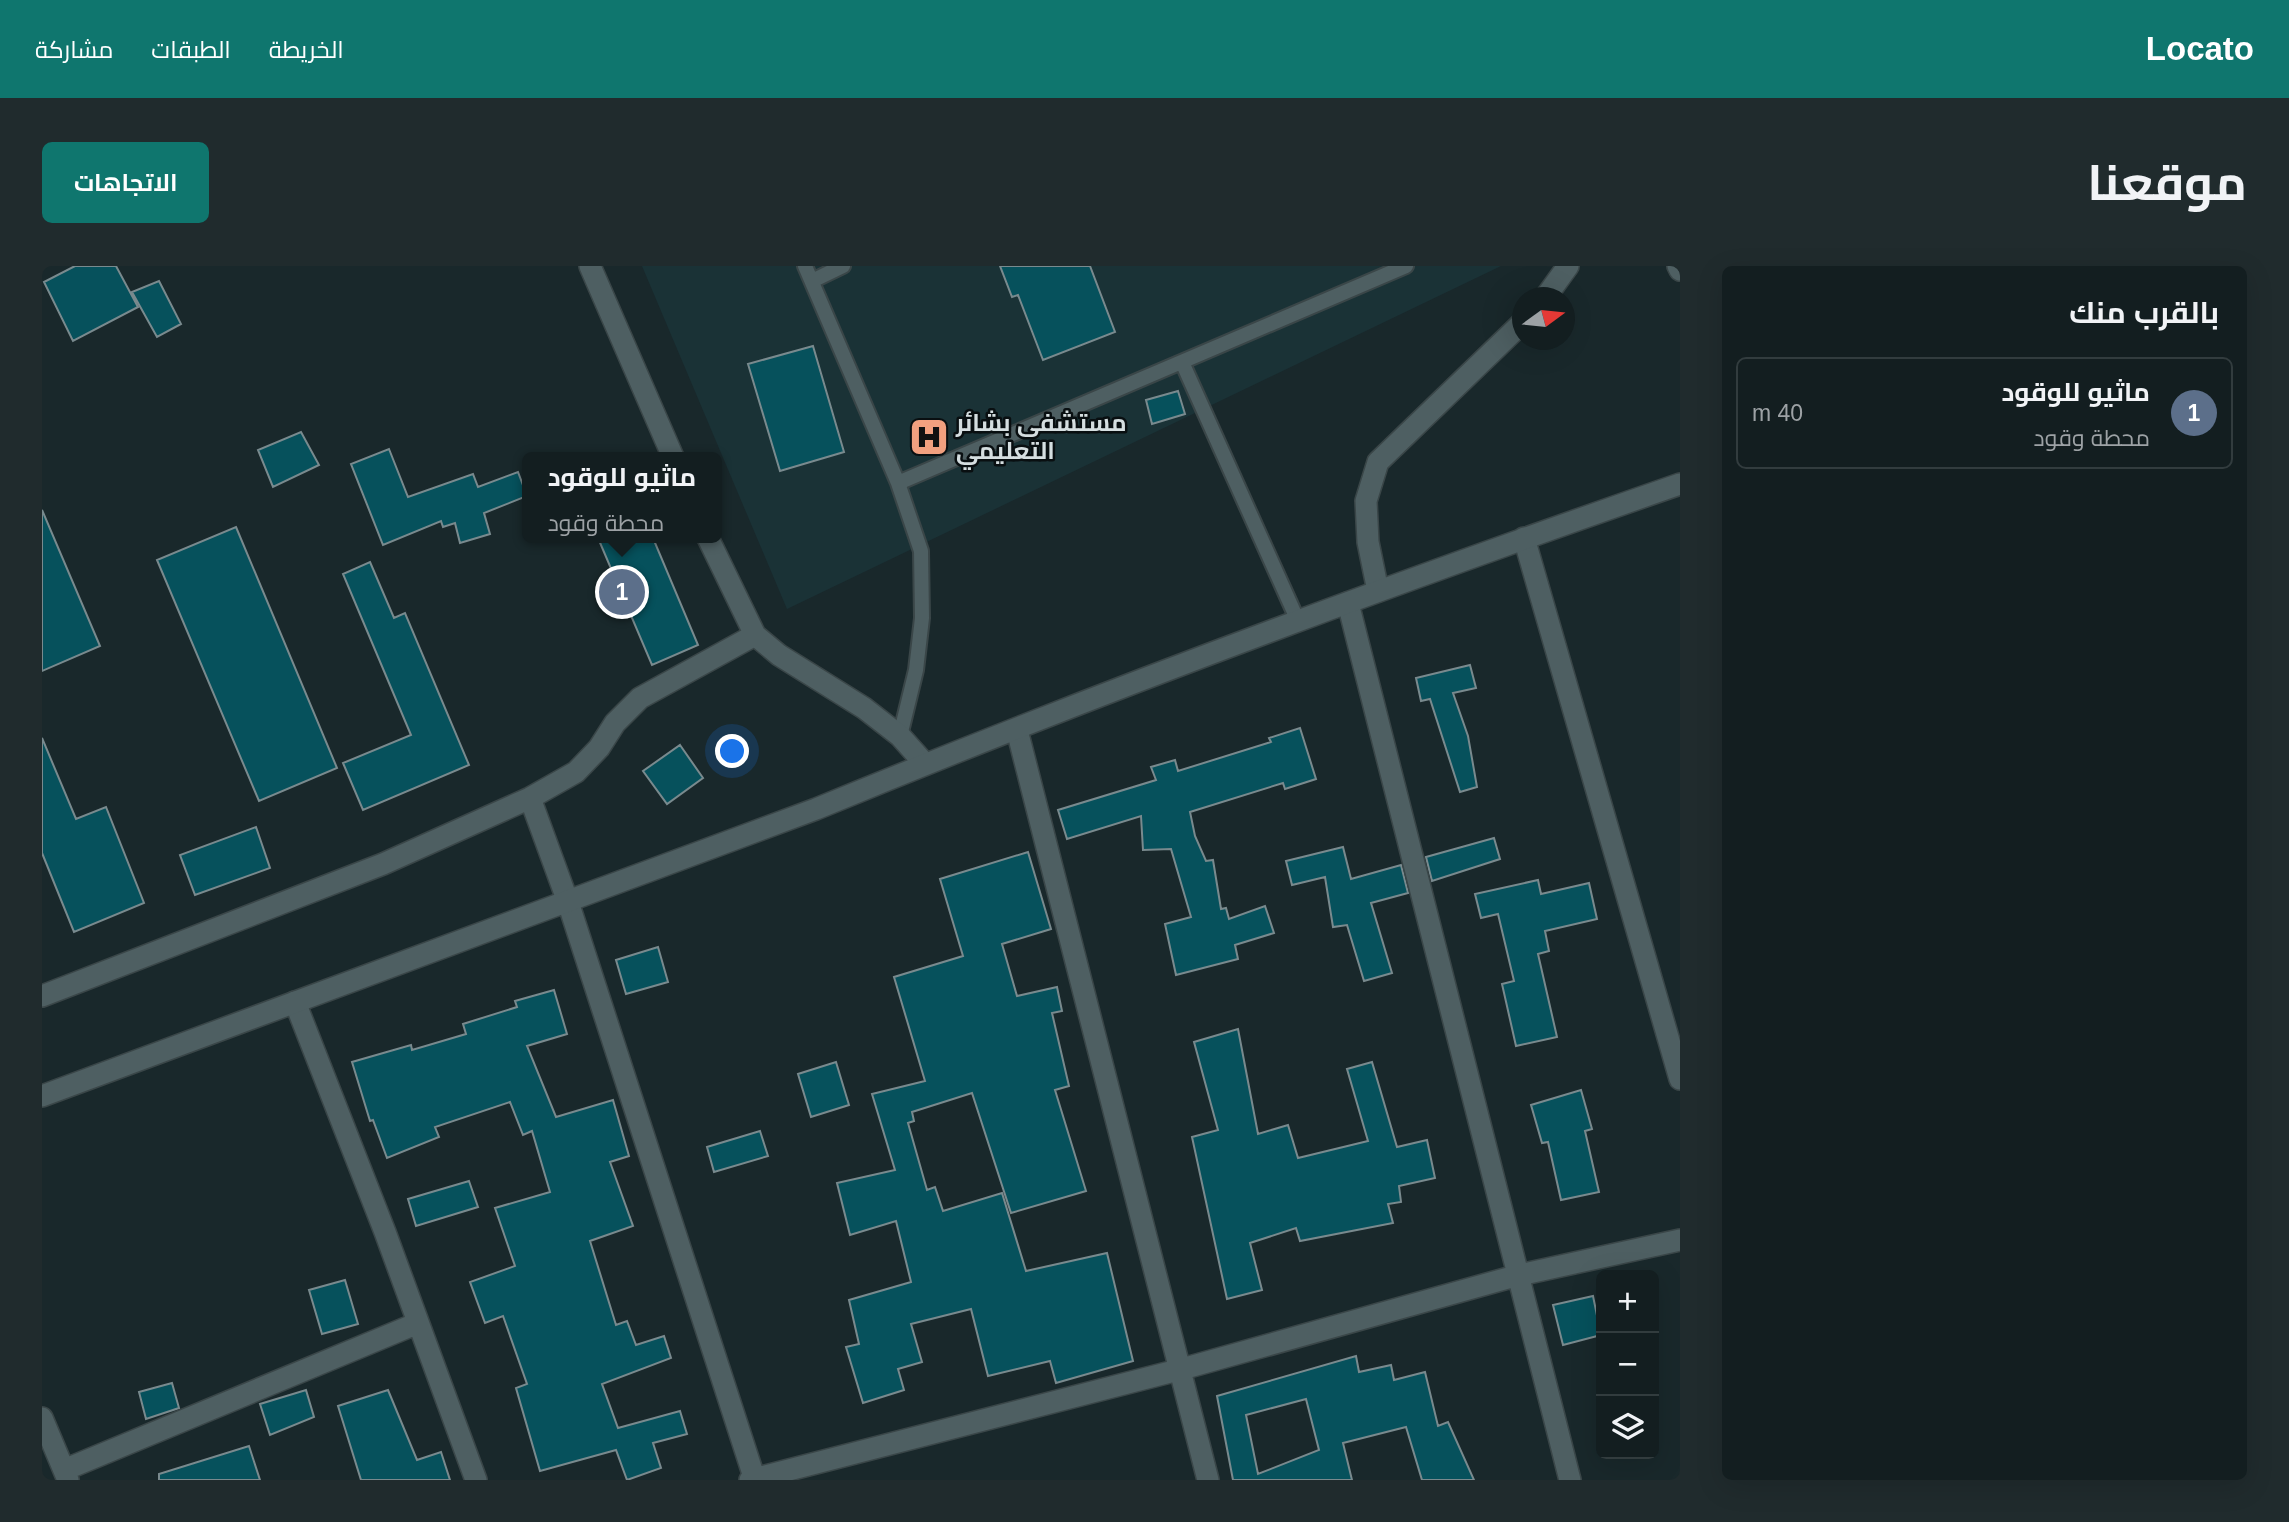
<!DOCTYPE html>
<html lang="ar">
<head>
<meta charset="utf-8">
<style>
  body { margin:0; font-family:Helvetica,Cairo,sans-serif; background:#202b2d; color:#f1f3f6; direction:rtl }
  .controls { position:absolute; right:21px; bottom:21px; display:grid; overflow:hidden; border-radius:10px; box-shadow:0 7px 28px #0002 }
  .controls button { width:63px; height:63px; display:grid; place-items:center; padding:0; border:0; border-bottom:2px solid #323c3e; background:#131e20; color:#f1f3f6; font:35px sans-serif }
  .compass { position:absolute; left:1470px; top:21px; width:63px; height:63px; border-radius:50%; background:#131e20; box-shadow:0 7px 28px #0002; rotate:75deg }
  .you { position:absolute; left:691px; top:486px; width:24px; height:24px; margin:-18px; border:5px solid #fff; border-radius:50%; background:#1a73e8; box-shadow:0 0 0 10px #1a73e833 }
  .badge { display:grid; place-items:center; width:46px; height:46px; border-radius:50%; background:#0f766e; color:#fff; font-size:23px; font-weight:700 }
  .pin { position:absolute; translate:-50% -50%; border:4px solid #fff; box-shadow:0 2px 7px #0006 }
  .popup { position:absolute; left:480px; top:186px; width:200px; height:91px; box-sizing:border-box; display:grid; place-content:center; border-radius:10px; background:#131e20; filter:drop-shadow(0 2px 5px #0005); font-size:23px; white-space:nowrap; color:#9da2a5 }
  .popup b { font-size:26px; color:#f1f3f6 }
  .popup::after { content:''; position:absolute; left:50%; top:100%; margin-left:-14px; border:14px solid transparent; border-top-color:#131e20 }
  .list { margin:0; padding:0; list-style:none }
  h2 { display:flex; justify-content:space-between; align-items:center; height:91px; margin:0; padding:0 28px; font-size:30px }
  h2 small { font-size:23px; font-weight:400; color:#9da2a5 }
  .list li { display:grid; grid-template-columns:46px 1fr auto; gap:21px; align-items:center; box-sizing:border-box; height:112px; margin:0 14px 14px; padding:0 14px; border:2px solid #323c3e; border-radius:10px }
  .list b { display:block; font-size:26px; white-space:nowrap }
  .list p { margin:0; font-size:23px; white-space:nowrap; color:#9da2a5 }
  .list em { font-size:23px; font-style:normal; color:#9da2a5 }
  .icon { flex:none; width:38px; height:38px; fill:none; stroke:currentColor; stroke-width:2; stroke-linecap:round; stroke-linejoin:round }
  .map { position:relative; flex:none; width:1638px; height:1214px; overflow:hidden; direction:ltr; border-radius:10px }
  header { display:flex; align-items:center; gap:42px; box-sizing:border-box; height:98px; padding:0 35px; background:#0f766e; color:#fff }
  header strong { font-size:33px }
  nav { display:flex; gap:38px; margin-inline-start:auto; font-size:24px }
  .intro { display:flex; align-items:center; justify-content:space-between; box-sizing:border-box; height:168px; padding:0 42px }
  h1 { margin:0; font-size:49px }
  .button { padding:18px 32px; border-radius:10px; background:#0f766e; color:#fff; font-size:24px; font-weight:700 }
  main { display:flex; gap:42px; padding:0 42px }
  aside { flex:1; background:#131e20; border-radius:10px; box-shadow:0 7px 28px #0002 }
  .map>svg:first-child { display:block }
  .built { fill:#1a3236 }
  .building { fill:#06515c; stroke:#798a8e; stroke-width:2; fill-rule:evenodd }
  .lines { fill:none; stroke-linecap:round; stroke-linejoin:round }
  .lane-casing { stroke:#3a4648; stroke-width:18 }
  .street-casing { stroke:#3a4648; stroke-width:24 }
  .secondary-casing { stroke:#3a4648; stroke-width:24 }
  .lane { stroke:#4e5f62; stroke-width:14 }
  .street { stroke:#4e5f62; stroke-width:21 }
  .secondary { stroke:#4e5f62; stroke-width:21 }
  .labels { text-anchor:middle; stroke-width:5; stroke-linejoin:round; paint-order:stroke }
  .poi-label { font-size:24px; font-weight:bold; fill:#d5dee0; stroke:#090f11; text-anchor:start }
</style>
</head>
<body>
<header>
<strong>Locato</strong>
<nav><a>الخريطة</a><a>الطبقات</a><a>مشاركة</a></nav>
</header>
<div class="intro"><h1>موقعنا</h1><a class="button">الاتجاهات</a></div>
<main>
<aside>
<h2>بالقرب منك<small></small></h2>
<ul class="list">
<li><span class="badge" style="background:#5c6f8a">1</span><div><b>ماثيو للوقود</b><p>محطة وقود</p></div><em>40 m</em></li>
</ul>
</aside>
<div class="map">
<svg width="1638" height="1214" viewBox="0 0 1638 1214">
  <rect width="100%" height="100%" fill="#19282b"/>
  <path class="built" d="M 600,0 L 1459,0 L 745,343 Z"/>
  <path class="building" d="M 33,0 L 74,0 L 96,41 L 31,75 L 2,16 Z
    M 958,0 L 1048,0 L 1073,66 L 1001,94 L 976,29 L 970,31 Z
    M 117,15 L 139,58 L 115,71 L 90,26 Z
    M 771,80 L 802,186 L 738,205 L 706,98 Z
    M 1136,125 L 1143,148 L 1110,158 L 1104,134 Z
    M 259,166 L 277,199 L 231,221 L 216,184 Z
    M 347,183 L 366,231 L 431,208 L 436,221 L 476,206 L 485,230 L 442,247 L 448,268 L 418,277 L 413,257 L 401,261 L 399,255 L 341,279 L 309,198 Z
    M 0,244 L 58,380 L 0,405 Z
    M 194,261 L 295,502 L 217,535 L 115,294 Z
    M 556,272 L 611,272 L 656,379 L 610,399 Z
    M 328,296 L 352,352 L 363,347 L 427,499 L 321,544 L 301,497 L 369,469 L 301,308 Z
    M 1428,399 L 1434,422 L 1411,427 L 1426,470 L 1435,521 L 1418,526 L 1388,433 L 1379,435 L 1374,412 Z
    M 1258,462 L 1274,513 L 1243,523 L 1241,517 L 1148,546 L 1153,570 L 1164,595 L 1171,594 L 1179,643 L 1184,642 L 1187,653 L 1223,640 L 1232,667 L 1193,679 L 1196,693 L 1134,709 L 1123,658 L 1149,651 L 1129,583 L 1101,584 L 1099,550 L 1025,573 L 1016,544 L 1114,514 L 1109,501 L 1133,494 L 1136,505 L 1229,476 L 1227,472 Z
    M 0,472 L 34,553 L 64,541 L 102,637 L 32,666 L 0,587 Z
    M 638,479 L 661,512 L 625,538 L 601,505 Z
    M 214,561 L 228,602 L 153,629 L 138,589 Z
    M 1452,572 L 1458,593 L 1390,615 L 1384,591 Z
    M 1301,581 L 1309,613 L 1359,599 L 1366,627 L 1329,637 L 1350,707 L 1322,715 L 1305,659 L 1291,661 L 1283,611 L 1250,619 L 1244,595 Z
    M 986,586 L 1009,663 L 960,678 L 975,730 L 1015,721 L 1020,745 L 1010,747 L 1027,820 L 1013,824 L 1044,925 L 969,947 L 930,827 L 870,846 L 872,855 L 866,857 L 885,924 L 893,921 L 901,945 L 960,927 L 984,1005 L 1065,987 L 1091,1095 L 1014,1117 L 1008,1095 L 946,1110 L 929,1043 L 869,1058 L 880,1096 L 856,1103 L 862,1124 L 821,1137 L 804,1081 L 817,1078 L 807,1034 L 869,1016 L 854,955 L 808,969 L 795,917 L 853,904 L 830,828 L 883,815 L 852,711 L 921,690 L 898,613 Z
    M 1496,614 L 1499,628 L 1547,617 L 1555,653 L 1503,665 L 1507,685 L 1496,688 L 1515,771 L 1474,780 L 1460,718 L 1472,715 L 1456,648 L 1439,652 L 1433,628 Z
    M 616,681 L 626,716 L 584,728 L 574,694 Z
    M 512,724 L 525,768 L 485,780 L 514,851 L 571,834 L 587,890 L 568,896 L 591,960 L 548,975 L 574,1059 L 585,1055 L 594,1079 L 622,1070 L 629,1092 L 560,1118 L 576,1162 L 638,1145 L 645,1168 L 611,1177 L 619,1202 L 585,1214 L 574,1184 L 498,1205 L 474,1122 L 485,1118 L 461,1050 L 443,1057 L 428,1016 L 473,1000 L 453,942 L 508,926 L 490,865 L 481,869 L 468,836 L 393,861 L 397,871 L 345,892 L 331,854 L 328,855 L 310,796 L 369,779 L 370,784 L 424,768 L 421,758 L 475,741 L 473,735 Z
    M 1196,763 L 1216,868 L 1246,859 L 1256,892 L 1326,875 L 1305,803 L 1330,796 L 1355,881 L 1385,874 L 1393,912 L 1357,920 L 1359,936 L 1346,938 L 1351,957 L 1258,975 L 1254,962 L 1208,977 L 1220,1024 L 1185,1033 L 1150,871 L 1176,864 L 1152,776 Z
    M 794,796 L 807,839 L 769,851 L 756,808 Z
    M 1539,824 L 1550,863 L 1543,865 L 1557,926 L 1519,934 L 1506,876 L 1500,877 L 1489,839 Z
    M 718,865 L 726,890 L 672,906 L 665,881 Z
    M 427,915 L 436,941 L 374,960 L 366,933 Z
    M 303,1014 L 316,1058 L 280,1068 L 267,1024 Z
    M 1551,1030 L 1559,1069 L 1521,1079 L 1511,1039 Z
    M 1314,1090 L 1317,1106 L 1349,1099 L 1352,1114 L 1383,1106 L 1396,1160 L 1406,1156 L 1432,1214 L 1380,1214 L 1364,1161 L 1301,1177 L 1310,1214 L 1191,1214 L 1175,1130 ZM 1264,1133 L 1277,1184 L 1216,1208 L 1204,1149 Z
    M 130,1117 L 137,1142 L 104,1153 L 97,1126 Z
    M 264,1124 L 272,1151 L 228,1169 L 218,1138 Z
    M 346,1124 L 375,1194 L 399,1186 L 408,1214 L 319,1214 L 296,1140 Z
    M 207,1180 L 218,1214 L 117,1214 L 117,1208 Z"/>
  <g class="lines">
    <g class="lane-casing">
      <path id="lane" d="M 763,0 L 856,217 L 879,285 L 880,352 L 874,404 L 858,470
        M 770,15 L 801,0
        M 1140,96 L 1256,355
        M 856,217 L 1364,0"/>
    </g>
    <g class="street-casing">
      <path id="street" d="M 548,0 L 631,191
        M 1503,32 L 1526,0
        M 666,272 L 713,369 L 737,389 L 822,442 L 858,470 L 883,498
        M 1482,272 L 1638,813
        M 1336,325 L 1326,276 L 1324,235 L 1336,196 L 1480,57
        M 1306,337 L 1528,1214
        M 975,464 L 1166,1214
        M 488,532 L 526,636 L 713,1214
        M 0,730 L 341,598 L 488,532 L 534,506 L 557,482 L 573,457 L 598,432 L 713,369
        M 253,736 L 343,966 L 434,1214
        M 0,1152 L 26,1214
        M 22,1204 L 376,1057
        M 708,1214 L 1140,1103 L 1477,1009 L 1638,974"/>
    </g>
    <g class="secondary-casing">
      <path id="secondary" d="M 1636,0 L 1638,4
        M 0,830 L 774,543 C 1058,426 1347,319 1638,218"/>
    </g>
    <use href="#lane" class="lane"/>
    <use href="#street" class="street"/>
    <use href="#secondary" class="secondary"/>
  </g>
  <defs>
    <g id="hospital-square" transform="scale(2.0125)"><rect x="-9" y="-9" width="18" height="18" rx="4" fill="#f2a07f" stroke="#090f11"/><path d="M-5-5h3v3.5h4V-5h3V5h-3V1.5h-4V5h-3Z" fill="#111"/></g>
  </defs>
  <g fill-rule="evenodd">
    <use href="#hospital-square" x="887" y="171"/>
  </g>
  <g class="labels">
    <g class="poi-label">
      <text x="914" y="165">مستشفى بشائر<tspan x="914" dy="28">التعليمي</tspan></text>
    </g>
  </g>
</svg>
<div class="controls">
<button>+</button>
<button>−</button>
<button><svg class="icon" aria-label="layers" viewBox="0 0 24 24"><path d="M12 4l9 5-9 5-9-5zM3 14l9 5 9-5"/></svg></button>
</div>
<svg class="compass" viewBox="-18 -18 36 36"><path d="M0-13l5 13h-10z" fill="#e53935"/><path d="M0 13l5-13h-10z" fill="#9da2a5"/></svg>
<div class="you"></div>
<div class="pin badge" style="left:580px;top:326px;background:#5c6f8a">1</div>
<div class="popup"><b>ماثيو للوقود</b>محطة وقود</div>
</div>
</main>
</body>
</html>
